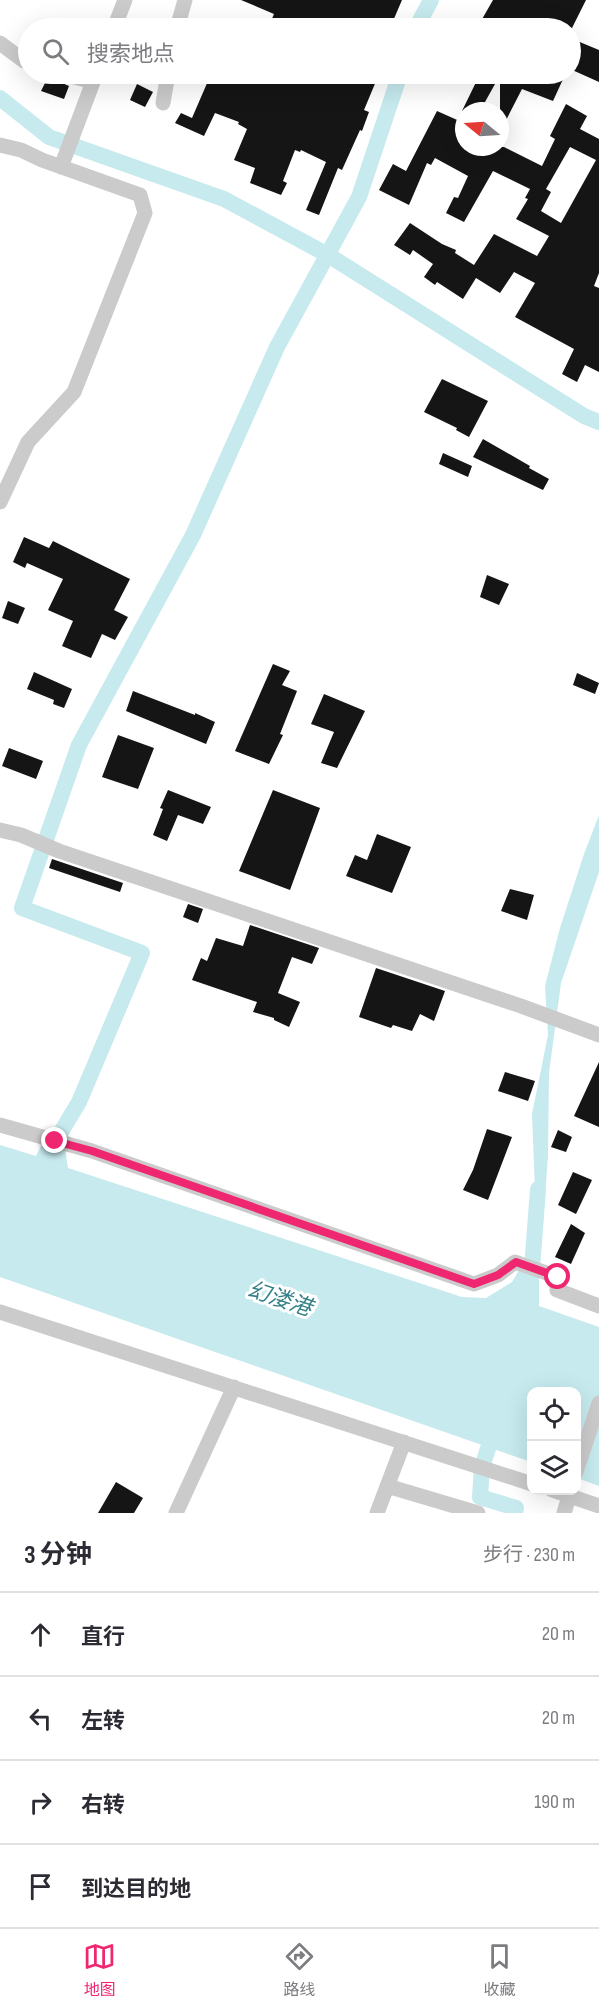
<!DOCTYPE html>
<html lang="zh">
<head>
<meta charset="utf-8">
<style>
  body { margin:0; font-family:"Sofia Sans Condensed","Noto Sans SC",sans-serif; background:#f2f2f3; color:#2b2b33 }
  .controls { position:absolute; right:18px; bottom:18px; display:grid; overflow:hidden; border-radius:12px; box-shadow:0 6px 24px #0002 }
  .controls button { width:54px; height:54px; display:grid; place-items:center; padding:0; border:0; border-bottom:2px solid #e1e1e2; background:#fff; color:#2b2b33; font:30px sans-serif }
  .compass { position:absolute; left:455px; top:102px; width:54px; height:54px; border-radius:50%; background:#fff; box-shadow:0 6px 24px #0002; rotate:288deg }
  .stop { position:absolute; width:18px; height:18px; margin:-14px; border:4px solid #ef2670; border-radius:50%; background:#fff }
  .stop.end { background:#ef2670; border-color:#fff; box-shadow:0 2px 6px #0008 }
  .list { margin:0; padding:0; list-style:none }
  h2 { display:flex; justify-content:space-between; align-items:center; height:78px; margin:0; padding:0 24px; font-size:26px }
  h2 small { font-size:20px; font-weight:400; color:#7c7c81 }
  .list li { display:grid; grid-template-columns:39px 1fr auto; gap:18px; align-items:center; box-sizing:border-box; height:84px; padding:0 24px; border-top:2px solid #e1e1e2 }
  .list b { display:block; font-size:22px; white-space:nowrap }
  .list em { font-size:20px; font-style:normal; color:#7c7c81 }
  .icon { flex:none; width:33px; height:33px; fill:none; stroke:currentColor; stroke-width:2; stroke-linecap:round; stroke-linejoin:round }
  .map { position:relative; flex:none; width:599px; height:1513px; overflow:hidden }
  .search { position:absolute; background:#fff; box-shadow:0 6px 24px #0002; left:18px; right:18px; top:18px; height:66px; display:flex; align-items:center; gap:15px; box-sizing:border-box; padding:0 21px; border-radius:33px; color:#7c7c81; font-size:22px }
  .sheet { height:414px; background:#fff }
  nav { display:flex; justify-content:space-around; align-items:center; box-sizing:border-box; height:84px; border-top:2px solid #e1e1e2; background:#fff; font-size:16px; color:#7c7c81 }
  nav a { display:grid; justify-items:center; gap:3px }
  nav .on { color:#ef2670 }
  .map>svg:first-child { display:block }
  .water { fill:#c6eaee }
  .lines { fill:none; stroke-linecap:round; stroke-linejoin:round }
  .canal { stroke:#c6eaee; stroke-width:16 }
  .building { fill:#151515; fill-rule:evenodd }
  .minor { stroke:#cbcbcb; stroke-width:15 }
  .route { stroke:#ef2670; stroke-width:8 }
  .labels { text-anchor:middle; stroke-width:6; stroke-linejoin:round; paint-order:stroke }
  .water-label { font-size:22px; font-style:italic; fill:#338088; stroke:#fff }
</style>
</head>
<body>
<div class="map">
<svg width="599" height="1513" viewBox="0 0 599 1513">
  <rect width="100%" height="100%" fill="#fff"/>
  <path class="water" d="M 599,815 L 599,872 L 561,983 L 549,1073 L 548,1156 L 539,1278 L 539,1306 L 599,1327 L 599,1486 L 577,1478 L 576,1392 L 532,1392 L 531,1462 L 0,1277 L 0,1145 L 36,1156 L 43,1142 L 65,1149 L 68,1168 L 462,1297 L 486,1298 L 512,1282 L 537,1240 L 532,1114 L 548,1035 L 545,986 L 560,928 L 584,854 Z"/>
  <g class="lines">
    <path class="canal" d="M 416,28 L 431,0
      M 0,98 L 49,137 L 224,199 L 328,255 L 584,416 L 599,422
      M 49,1152 L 79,1102 L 142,953 L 22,908 L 79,745 L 193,535 L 277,347 L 359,197 L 400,74
      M 532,1268 L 538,1189
      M 495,1427 L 482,1467 L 480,1497 L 516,1508 L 515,1513"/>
  </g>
  <path class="building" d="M 241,0 L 402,0 L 390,28 L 268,28 L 274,14 Z
    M 493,0 L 586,0 L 572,28 L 540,28 L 526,21 L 522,28 L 477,28 Z
    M 570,38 L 599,50 L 599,82 L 570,69 Z
    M 211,74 L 379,74 L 364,110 L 369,112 L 362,131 L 360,130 L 342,170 L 338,168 L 319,215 L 306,210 L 326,162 L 301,150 L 300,152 L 295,150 L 283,181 L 287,183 L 281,195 L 250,183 L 255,168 L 234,160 L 247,129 L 238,124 L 239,122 L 215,113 L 204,136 L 175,123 L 181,113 L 192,118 Z
    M 480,74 L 555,74 L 564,77 L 553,101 L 522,89 L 500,132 L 500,75 L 480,111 L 462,111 Z
    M 48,77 L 69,86 L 64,99 L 41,91 Z
    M 137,84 L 153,92 L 145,107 L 130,100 Z
    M 566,104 L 587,116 L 580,129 L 599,139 L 599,273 L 594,286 L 599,288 L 599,372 L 585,365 L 577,382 L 562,374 L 574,349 L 515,317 L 535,283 L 514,272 L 500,293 L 476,278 L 463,299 L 437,282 L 435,285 L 424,277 L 433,264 L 413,250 L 410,255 L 394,245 L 410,223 L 442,244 L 456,250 L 455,253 L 474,265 L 494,234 L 537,256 L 549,236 L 516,219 L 528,199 L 525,198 L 530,189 L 493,171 L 464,222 L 446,213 L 454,197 L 458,198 L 468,176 L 435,158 L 431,165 L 427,163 L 409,205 L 379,190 L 393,164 L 406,171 L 437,111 L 464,123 L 464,147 L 504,147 L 542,166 L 555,139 L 550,136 ZM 570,147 L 596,160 L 561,223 L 541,211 L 551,192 L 546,189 Z
    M 442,379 L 488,401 L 469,437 L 456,430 L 457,428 L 424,412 Z
    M 483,439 L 530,466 L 529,468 L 549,479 L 543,490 L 473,457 Z
    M 443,453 L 472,466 L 468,477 L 439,464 Z
    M 24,537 L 49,548 L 53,541 L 130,579 L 114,610 L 128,617 L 115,640 L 102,634 L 91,658 L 62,646 L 73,621 L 48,610 L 63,579 L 27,563 L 25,568 L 13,562 Z
    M 487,575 L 509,584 L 499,605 L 480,597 Z
    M 8,601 L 25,608 L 18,624 L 2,618 Z
    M 273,664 L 290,671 L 282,685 L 297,691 L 280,734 L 283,735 L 269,764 L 235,751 Z
    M 34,672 L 72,689 L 64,708 L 53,704 L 54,700 L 27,689 Z
    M 577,673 L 599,683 L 595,694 L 573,685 Z
    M 133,691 L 195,715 L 195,713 L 215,722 L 206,744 L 126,711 Z
    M 324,694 L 365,711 L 337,768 L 321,763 L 334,732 L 311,724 Z
    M 118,735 L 154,748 L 138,789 L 102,777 Z
    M 9,748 L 43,761 L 36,779 L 2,766 Z
    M 168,790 L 211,807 L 203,824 L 178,815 L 167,841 L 153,835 L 163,809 L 160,808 Z
    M 273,790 L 320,808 L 290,890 L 239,871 Z
    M 377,834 L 411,847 L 392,893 L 346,876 L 355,855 L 367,860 Z
    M 52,859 L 123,883 L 120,892 L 49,868 Z
    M 510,889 L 534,895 L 527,920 L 501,911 Z
    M 188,904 L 203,909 L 198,923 L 183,917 Z
    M 250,925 L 319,948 L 312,964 L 292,957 L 278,993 L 300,1002 L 289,1027 L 274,1020 L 274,1018 L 253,1012 L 257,1002 L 192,980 L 201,958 L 207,961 L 216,938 L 243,946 Z
    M 376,968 L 445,991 L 434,1021 L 420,1014 L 412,1031 L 393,1025 L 391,1028 L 359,1017 Z
    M 599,1062 L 599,1127 L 574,1116 Z
    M 505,1072 L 535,1081 L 528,1101 L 498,1091 Z
    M 487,1129 L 512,1137 L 488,1200 L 463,1190 L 473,1170 Z
    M 558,1130 L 572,1137 L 566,1152 L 551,1147 Z
    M 573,1172 L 592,1180 L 576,1214 L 558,1205 Z
    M 571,1224 L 585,1233 L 571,1264 L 555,1257 Z
    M 116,1482 L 143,1498 L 134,1513 L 98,1513 Z"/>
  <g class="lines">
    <path class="minor" d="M 114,28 L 125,0
      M 177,28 L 185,0
      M 0,43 L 24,61 L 28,62
      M 64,74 L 93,82
      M 163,103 L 168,74
      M 0,145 L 21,150 L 42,160 L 140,195 L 145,213 L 74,392 L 28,442 L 0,502
      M 61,167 L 96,74
      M 0,830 L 21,835 L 59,851 L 521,1006 L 599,1035
      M 0,1125 L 92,1151 L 474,1284 L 498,1275 L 515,1262 L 558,1277 L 557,1290 L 599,1306
      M 0,1312 L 532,1484
      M 576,1472 L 599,1403
      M 387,1486 L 478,1513
      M 552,1490 L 599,1506
      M 176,1513 L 234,1387
      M 377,1513 L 404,1442
      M 564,1513 L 571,1490"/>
  </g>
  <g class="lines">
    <path class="route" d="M 55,1141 L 92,1151 L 474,1284 L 498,1275 L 516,1262 L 558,1277"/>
  </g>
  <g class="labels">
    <g class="water-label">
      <text transform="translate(280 1298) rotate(18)" y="8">幻溇港</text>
    </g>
  </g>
</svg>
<div class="controls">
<button><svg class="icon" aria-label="locate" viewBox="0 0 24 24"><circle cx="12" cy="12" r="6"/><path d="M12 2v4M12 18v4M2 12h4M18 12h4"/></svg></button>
<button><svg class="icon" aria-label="layers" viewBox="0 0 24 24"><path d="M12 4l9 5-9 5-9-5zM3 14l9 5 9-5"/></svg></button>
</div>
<svg class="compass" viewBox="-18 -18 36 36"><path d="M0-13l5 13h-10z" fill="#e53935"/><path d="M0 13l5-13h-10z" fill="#7c7c81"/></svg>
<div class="stop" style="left:558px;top:1277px"></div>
<div class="stop end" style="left:55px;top:1141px"></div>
<div class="search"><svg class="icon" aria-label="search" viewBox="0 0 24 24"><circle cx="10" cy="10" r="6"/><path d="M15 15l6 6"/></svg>搜索地点</div>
</div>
<section class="sheet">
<h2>3 分钟<small>步行 · 230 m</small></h2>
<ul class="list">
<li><svg class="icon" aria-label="ahead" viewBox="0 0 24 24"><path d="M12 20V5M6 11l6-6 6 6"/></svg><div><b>直行</b></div><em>20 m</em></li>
<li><svg class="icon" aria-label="left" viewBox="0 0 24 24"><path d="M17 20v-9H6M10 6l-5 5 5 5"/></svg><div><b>左转</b></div><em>20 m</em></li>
<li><svg class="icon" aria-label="right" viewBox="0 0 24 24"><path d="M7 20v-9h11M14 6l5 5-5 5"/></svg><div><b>右转</b></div><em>190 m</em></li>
<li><svg class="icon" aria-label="arrive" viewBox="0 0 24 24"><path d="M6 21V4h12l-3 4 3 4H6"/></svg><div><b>到达目的地</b></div></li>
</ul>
</section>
<nav>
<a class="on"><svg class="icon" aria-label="map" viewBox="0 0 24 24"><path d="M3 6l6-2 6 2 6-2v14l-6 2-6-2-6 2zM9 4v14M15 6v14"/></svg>地图</a>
<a><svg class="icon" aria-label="directions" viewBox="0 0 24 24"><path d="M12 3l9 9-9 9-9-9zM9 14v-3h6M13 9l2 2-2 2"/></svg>路线</a>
<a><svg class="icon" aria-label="saved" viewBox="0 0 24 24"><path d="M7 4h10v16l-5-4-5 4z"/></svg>收藏</a>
</nav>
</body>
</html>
